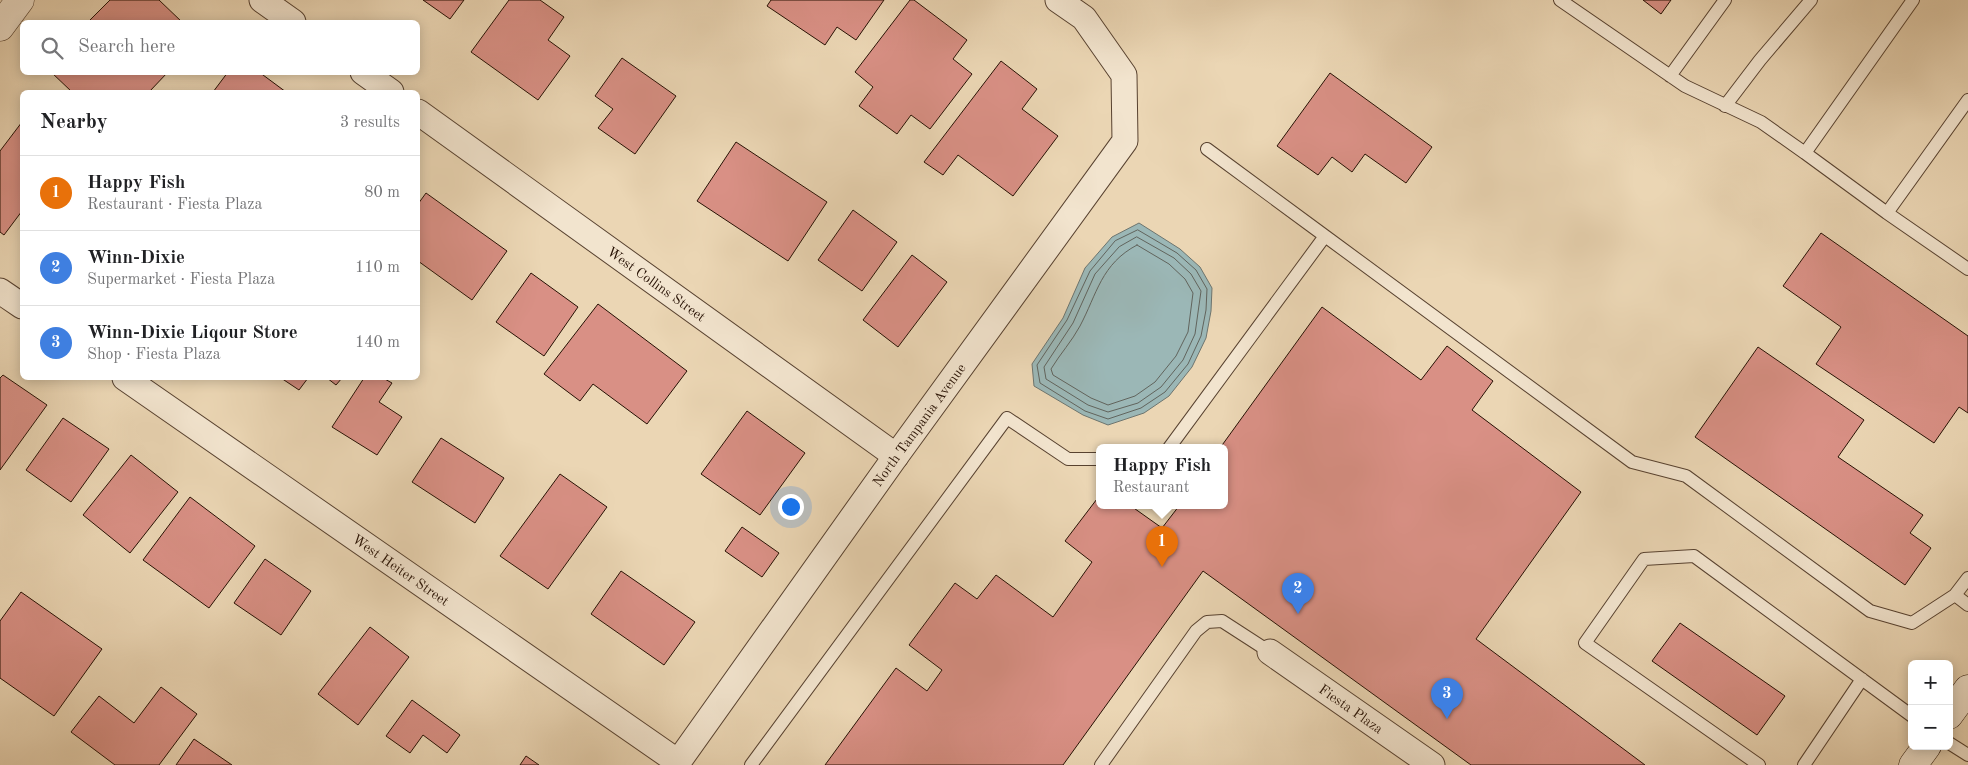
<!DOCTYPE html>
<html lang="en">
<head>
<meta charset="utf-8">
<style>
  body { margin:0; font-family:"Old Standard TT",serif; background:#f6f6f6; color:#202124 }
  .controls { position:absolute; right:15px; bottom:15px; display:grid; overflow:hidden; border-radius:8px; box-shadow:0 2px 12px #0003 }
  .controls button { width:45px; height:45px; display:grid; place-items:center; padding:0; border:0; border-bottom:1px solid #e0e0e0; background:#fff; color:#202124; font:25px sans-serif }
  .you { position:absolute; left:790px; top:506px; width:18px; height:18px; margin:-12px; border:4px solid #fff; border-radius:50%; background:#1a73e8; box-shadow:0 0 0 8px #1a73e833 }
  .badge { display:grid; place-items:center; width:32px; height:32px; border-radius:50%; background:#8f2418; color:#fff; font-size:16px; font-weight:700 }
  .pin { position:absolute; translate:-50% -41px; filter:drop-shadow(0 1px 2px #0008) }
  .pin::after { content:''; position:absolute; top:26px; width:18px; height:15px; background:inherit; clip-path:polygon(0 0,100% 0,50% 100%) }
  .popup { position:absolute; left:1096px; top:444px; width:132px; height:65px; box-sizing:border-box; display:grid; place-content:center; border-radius:8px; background:#fff; filter:drop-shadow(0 1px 4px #0005); font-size:16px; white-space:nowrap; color:#757577 }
  .popup b { font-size:19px; color:#202124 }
  .popup::after { content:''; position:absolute; left:50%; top:100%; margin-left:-10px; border:10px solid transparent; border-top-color:#fff }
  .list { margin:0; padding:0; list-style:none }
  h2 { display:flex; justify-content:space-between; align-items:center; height:65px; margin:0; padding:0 20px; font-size:21px }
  h2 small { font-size:16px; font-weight:400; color:#757577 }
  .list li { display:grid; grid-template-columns:32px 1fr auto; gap:15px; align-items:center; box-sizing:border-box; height:75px; padding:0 20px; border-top:1px solid #e0e0e0 }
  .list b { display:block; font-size:19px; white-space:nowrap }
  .list p { margin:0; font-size:16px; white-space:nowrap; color:#757577 }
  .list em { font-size:16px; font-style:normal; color:#757577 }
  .icon { flex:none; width:28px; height:28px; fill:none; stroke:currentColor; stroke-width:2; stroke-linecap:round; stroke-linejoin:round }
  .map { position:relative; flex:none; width:1968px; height:765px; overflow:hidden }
  .search { position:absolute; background:#fff; box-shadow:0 2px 12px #0003; left:20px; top:20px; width:400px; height:55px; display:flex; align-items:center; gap:12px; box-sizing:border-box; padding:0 18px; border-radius:8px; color:#757577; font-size:19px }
  .panel { position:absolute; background:#fff; box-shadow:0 2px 12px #0003; left:20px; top:90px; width:400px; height:290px; border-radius:8px }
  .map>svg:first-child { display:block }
  .water { fill:#9bb7b6; stroke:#6d756f }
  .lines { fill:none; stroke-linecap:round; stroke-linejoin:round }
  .shore { stroke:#61645d; stroke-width:1 }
  .building { fill:#d99085; stroke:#271104 }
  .service-casing { stroke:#584230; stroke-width:14 }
  .minor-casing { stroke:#584230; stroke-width:27 }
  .tertiary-casing { stroke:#584230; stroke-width:29 }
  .secondary-casing { stroke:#271104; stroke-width:29 }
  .service { stroke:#f2e4ce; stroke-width:12 }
  .minor { stroke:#f2e4ce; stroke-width:25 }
  .tertiary { stroke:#f2e4ce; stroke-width:28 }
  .secondary { stroke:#f2e4ce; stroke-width:28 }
  .labels { text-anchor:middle; stroke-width:4; stroke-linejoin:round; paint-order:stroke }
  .street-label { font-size:14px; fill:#271104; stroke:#f2e4ce }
</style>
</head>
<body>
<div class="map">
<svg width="1968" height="765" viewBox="0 0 1968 765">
  <rect width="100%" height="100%" fill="#ebd6b4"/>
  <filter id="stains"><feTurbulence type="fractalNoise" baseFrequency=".004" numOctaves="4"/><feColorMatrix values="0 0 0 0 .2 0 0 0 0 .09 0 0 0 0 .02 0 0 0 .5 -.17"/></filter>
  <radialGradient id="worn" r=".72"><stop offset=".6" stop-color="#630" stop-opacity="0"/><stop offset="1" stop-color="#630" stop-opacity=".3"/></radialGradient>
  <path class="water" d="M 1139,223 L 1180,249 L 1200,267 L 1212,288 L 1211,311 L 1206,338 L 1192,367 L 1169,396 L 1144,413 L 1108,425 L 1083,415 L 1034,386 L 1032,364 L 1063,318 L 1085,268 L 1112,237 Z"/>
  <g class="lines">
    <path class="shore" d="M 1138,230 L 1177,253 L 1196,270 L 1207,289 L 1206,310 L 1201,336 L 1188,364 L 1165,392 L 1141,408 L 1108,419 L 1085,411 L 1040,383 L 1037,365 L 1067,320 L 1090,271 L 1115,241 Z
      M 1137,237 L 1174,258 L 1191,274 L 1201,291 L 1195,334 L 1183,360 L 1161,387 L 1138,403 L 1108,412 L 1088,405 L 1046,379 L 1044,367 L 1073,323 L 1095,274 L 1119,247 Z
      M 1137,245 L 1169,264 L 1185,279 L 1193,293 L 1188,332 L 1176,356 L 1155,382 L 1135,396 L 1108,405 L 1091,398 L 1053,375 L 1051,369 C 1060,354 1072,341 1080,326 C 1097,294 1101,264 1137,245 Z"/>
  </g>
  <path class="building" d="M 110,0 L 159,0 L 182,22 L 88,22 Z
    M 423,0 L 464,0 L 450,19 Z
    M 509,0 L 540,0 L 564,17 L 548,40 L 570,56 L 538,100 L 471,52 Z
    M 771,0 L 884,0 L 856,40 L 837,27 L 825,45 L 767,6 Z
    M 910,0 L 914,0 L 967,40 L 953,59 L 972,74 L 930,129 L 911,115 L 897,134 L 859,106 L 873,87 L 855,72 Z
    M 1643,0 L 1671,0 L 1661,14 Z
    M 622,58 L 676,96 L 635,154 L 598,128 L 613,109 L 595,96 Z
    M 1001,61 L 1037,89 L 1022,109 L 1058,136 L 1013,196 L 958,155 L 943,175 L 924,162 Z
    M 51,72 L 168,72 L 149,92 L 72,92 Z
    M 228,72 L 259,72 L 286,92 L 213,92 Z
    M 1330,73 L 1432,147 L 1406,183 L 1365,154 L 1352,172 L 1332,157 L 1318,175 L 1277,146 Z
    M 22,122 L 22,211 L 4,235 L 0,232 L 0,151 Z
    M 736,142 L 827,202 L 788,261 L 697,201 Z
    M 426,193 L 507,251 L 472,300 L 418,261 L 418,204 Z
    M 853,210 L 897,242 L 862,291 L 818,260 Z
    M 1821,233 L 1968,336 L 1968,413 L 1959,407 L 1934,443 L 1816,364 L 1841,327 L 1783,286 Z
    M 912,255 L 947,282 L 898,347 L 863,320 Z
    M 531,273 L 578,307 L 544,356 L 496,322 Z
    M 598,304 L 687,371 L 647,424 L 593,384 L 580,401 L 544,374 Z
    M 1322,307 L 1421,380 L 1447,346 L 1493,381 L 1472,410 L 1581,492 L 1476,639 L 1645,765 L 1471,765 L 1203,571 L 1063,765 L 825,765 L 896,668 L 927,691 L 942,670 L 909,645 L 955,583 L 977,599 L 996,575 L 1053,617 L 1092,562 L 1065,541 L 1100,495 L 1100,506 L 1131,506 L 1162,528 L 1179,506 L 1224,506 L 1224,448 L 1220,448 Z
    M 1758,347 L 1864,420 L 1838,457 L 1923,515 L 1910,533 L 1931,548 L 1905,585 L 1695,437 Z
    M 3,375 L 47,405 L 0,470 L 0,378 Z
    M 281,378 L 308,378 L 299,390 Z
    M 327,378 L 342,378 L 336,385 Z
    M 364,378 L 383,378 L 392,383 L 379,402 L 402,417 L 377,455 L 332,427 Z
    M 747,411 L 805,453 L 760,515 L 701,474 Z
    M 63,418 L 109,449 L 71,502 L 26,470 Z
    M 441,438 L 504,478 L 475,523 L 412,482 Z
    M 131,455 L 178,492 L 130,553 L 83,515 Z
    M 560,474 L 607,507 L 548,589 L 500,556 Z
    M 190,497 L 255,546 L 209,608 L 143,560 Z
    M 742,527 L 779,553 L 762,577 L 725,551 Z
    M 265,559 L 311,591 L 281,635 L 234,603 Z
    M 621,571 L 695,622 L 664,665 L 591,614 Z
    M 21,592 L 102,649 L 54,716 L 0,678 L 0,621 Z
    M 1680,623 L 1785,696 L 1757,735 L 1652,661 Z
    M 370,627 L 409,657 L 358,725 L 318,694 Z
    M 161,687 L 197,714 L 159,765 L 115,765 L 71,732 L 99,696 L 134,723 Z
    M 412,700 L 460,735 L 447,753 L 423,735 L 410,753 L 386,736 Z
    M 194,739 L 232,765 L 176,765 Z
    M 526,756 L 539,765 L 520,765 Z"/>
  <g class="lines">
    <g class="service-casing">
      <path id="service" d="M 1560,0 L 1685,86 L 1761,122 L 1805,153 L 1913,0
        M 1670,76 L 1725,0
        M 1968,100 L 1887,213 L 1968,269
        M 1725,106 L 1760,60 L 1811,0
        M 1207,149 L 1325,236
        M 1805,153 L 1887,213
        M 1169,448 L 1325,236 L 1632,462 L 1686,476 L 1870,611 L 1912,623 L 1955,595 L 1968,578
        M 1955,595 L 1968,605
        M 1949,743 L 1968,755
        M 751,765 L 1007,418 L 1068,459 L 1100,459
        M 1101,765 L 1196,631 L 1207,622 L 1222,621 L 1270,652
        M 1759,765 L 1585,643 L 1644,559 L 1694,556 L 1912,716
        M 1804,765 L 1862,679"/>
    </g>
    <g class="minor-casing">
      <g id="minor">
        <path d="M 262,0 L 293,22"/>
        <path d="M 363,72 L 391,92"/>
        <path id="s1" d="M 418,112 L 896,456"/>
        <path d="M 0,291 L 22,306"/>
        <path id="s2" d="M 125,378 L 678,762"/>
        <path id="s3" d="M 1270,652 L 1432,765"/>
        <path id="s4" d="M 676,765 L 896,456 L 1125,141 L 1124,75 L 1084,18 L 1058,0"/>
      </g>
    </g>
    <g class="tertiary-casing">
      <path id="tertiary" d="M 0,27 L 20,0"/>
    </g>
    <g class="secondary-casing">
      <path id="secondary" d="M 1949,715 L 1968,689
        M 1913,765 L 1927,746"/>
    </g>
    <use href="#service" class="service"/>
    <use href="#minor" class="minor"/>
    <use href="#tertiary" class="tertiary"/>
    <use href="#secondary" class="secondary"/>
  </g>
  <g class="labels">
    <g class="street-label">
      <text dy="5" stroke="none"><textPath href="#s1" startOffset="294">West Collins Street</textPath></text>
      <text dy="5" stroke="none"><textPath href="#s4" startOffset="418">North Tampania Avenue</textPath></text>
      <text dy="5" stroke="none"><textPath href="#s2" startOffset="336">West Heiter Street</textPath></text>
      <text dy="5" stroke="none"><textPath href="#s3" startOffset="99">Fiesta Plaza</textPath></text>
    </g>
  </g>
  <rect width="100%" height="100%" filter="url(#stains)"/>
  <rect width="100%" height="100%" fill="url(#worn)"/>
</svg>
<div class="controls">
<button>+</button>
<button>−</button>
</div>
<div class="you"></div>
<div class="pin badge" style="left:1162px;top:567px;background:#e8710a">1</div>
<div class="popup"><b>Happy Fish</b>Restaurant</div>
<div class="pin badge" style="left:1298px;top:614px;background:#3f7fe0">2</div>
<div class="pin badge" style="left:1447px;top:719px;background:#3f7fe0">3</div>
<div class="search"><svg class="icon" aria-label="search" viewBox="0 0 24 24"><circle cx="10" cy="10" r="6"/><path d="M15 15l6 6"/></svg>Search here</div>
<section class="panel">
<h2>Nearby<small>3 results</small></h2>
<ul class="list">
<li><span class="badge" style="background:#e8710a">1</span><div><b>Happy Fish</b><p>Restaurant · Fiesta Plaza</p></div><em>80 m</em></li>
<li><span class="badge" style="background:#3f7fe0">2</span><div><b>Winn-Dixie</b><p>Supermarket · Fiesta Plaza</p></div><em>110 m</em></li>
<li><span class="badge" style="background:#3f7fe0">3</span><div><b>Winn-Dixie Liqour Store</b><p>Shop · Fiesta Plaza</p></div><em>140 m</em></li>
</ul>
</section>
</div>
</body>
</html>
